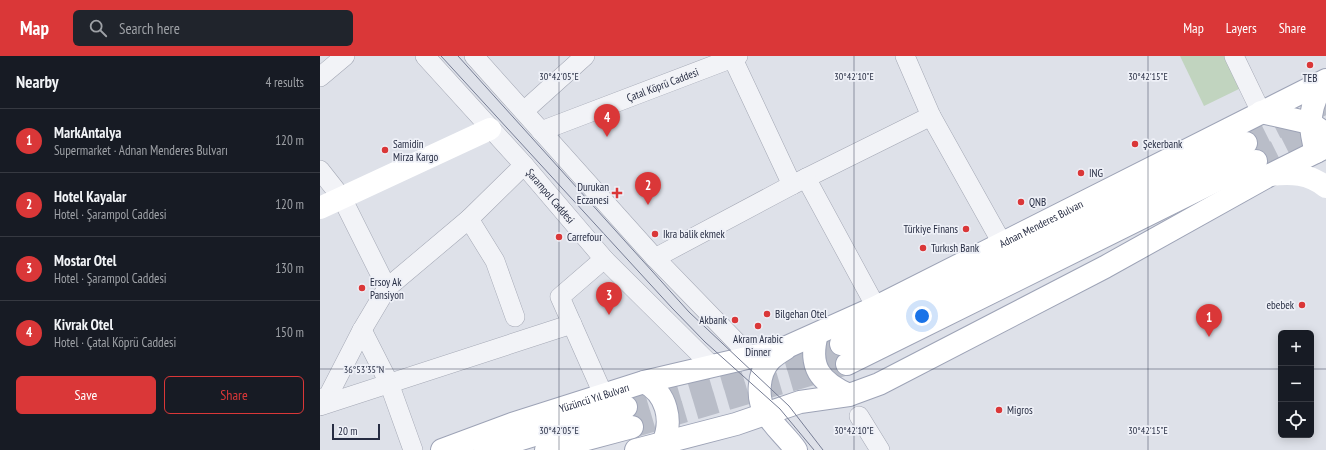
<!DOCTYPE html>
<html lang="en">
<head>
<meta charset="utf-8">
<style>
  body { margin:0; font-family:"PT Sans Narrow",sans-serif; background:#20242c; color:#f1f3f6 }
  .controls { position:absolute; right:12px; bottom:12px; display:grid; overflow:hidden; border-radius:6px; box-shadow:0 2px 10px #0003 }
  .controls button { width:36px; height:36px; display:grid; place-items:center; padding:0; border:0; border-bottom:1px solid #363941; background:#171b24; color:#f1f3f6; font:20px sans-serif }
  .scale { position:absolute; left:12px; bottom:10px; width:48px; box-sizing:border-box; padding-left:4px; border:2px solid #262c42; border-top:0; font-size:11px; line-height:14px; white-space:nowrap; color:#262c42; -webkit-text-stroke:3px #eef0f7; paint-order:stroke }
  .you { position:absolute; left:602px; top:260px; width:14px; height:14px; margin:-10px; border:3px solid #fff; border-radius:50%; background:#1a73e8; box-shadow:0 0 0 6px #1a73e833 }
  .badge { display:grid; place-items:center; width:26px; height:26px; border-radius:50%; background:#da3738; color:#fff; font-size:13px; font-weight:700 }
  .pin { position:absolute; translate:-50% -33px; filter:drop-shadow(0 1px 2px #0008) }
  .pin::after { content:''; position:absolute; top:21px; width:14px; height:12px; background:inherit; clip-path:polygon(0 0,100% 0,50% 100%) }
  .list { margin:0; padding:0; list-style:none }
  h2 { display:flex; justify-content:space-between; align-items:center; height:52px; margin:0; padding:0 16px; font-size:17px }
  h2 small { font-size:13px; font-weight:400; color:#9ea1a6 }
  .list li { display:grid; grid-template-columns:26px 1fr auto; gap:12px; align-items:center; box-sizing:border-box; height:64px; padding:0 16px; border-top:1px solid #363941 }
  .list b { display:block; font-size:15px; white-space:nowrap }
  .list p { margin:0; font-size:13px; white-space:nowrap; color:#9ea1a6 }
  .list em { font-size:13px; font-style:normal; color:#9ea1a6 }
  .actions { display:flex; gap:8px; padding:12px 16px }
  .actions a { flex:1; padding:9px 0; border:1px solid #da3738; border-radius:6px; text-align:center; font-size:14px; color:#da3738 }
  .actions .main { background:#da3738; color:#fff }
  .icon { flex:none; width:22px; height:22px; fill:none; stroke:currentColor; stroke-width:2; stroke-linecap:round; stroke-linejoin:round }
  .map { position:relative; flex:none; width:1006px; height:394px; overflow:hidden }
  header { display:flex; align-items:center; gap:24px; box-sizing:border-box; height:56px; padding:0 20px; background:#da3738; color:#fff }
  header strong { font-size:19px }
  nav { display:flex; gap:22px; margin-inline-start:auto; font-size:14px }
  .search { width:280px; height:36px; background:#20242c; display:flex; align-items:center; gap:10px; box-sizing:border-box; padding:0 14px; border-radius:6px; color:#9ea1a6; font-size:15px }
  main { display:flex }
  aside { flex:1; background:#171b24 }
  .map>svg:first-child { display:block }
  .green { fill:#c1d4bf }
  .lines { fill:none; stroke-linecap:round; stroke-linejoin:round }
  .primary-tunnel { stroke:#b9bdc8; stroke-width:22; stroke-dasharray:22 11; stroke-linecap:butt }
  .street-casing { stroke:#a3a7b4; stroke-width:20 }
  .primary-casing { stroke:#9da3b6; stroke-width:24 }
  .street { stroke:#f2f3f7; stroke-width:19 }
  .secondary { stroke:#fff; stroke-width:22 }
  .primary { stroke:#fff; stroke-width:22 }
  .tram { stroke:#767d94; stroke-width:1 }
  .ticks { fill:none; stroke:#262c42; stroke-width:1; stroke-opacity:0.45 }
  .poi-dot { fill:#da3738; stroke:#eef0f7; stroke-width:1.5 }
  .labels { text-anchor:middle; stroke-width:3.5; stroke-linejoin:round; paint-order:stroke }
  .poi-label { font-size:11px; fill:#262c42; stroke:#eef0f7; text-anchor:start }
  .street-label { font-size:11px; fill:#262c42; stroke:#eef0f7 }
  .ticks-label { font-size:10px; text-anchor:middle; fill:#262c42; stroke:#eef0f7; stroke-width:3.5; stroke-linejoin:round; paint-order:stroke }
</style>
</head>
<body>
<header>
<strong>Map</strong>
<div class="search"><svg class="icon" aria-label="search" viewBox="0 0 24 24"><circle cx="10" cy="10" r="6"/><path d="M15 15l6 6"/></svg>Search here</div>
<nav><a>Map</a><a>Layers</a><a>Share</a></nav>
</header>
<main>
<aside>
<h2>Nearby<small>4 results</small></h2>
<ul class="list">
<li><span class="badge">1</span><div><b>MarkAntalya</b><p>Supermarket · Adnan Menderes Bulvarı</p></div><em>120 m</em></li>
<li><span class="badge">2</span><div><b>Hotel Kayalar</b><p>Hotel · Şarampol Caddesi</p></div><em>120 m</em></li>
<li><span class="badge">3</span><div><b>Mostar Otel</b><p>Hotel · Şarampol Caddesi</p></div><em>130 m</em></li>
<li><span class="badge">4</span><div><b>Kivrak Otel</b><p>Hotel · Çatal Köprü Caddesi</p></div><em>150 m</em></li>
</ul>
<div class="actions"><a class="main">Save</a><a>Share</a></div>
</aside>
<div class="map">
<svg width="1006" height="394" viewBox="0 0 1006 394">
  <rect width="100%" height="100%" fill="#dee1e9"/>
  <path class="green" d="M 860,0 L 906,0 L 921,32 L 884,50 Z"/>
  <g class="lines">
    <path class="primary-tunnel" d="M 926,87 L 1006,47
      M 936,105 L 1006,70
      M 306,351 L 521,288
      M 312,371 L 527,308"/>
    <g class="street-casing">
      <g id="street">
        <path id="s1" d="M 105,0 L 204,109 L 284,203 L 392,310"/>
        <path d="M 154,0 L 335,202 L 431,301"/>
        <path d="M 585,0 L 611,60 L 682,187"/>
        <path d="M 914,0 L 941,56"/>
        <path d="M 413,3 L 472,129 L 611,60"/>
        <path d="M 0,21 L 25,0"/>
        <path d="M 204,55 L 265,0"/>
        <path id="s2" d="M 221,75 L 418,0"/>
        <path d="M 0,114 L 22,142 L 67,232"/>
        <path d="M 486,122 L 556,251"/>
        <path d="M 149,163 L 175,205 L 195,261"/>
        <path d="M 335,202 L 472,129"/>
        <path d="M 42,274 L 69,327 L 93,394"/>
        <path d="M 283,338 L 240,241 L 284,203"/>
        <path d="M 0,342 L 4,348 L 42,274 L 67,232 L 149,163 L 204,109"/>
        <path d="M 0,350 L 252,268"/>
        <path d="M 539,360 L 560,394"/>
      </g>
    </g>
    <g class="primary-casing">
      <g id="primary">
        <path d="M 941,56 L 990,67 L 1002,75"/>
        <path d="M 996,96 C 988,68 988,49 1006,25"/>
        <path d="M 497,278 C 488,311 500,326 529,339"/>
        <path d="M 521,288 L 926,87"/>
        <path d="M 465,293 C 460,296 454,300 450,304 C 438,317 436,343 446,357 C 454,371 467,381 476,394"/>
        <path d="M 527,308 L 936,105"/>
        <path d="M 324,326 C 347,337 353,365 343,387"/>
        <path id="s3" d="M 122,394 L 192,368 L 324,326 L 431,301 L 469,290 L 556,251 L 1006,24"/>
        <path d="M 165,394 L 306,351"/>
        <path d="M 226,394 L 312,371"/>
        <path d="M 316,394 L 416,368 L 480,346 L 529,339 L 559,328 L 785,211 L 950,119 L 1006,91"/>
      </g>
    </g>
    <use href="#street" class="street"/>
    <path class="secondary" d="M 950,119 C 972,117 988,117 1006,131
      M 0,152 L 170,73"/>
    <use href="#primary" class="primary"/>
    <path class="tram" d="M 121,0 L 352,252 L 385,286 L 460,353 L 494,394
      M 138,0 L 369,256 L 469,350 L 503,394"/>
  </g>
  <path class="ticks" d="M 239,0 L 239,394M 534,0 L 534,394M 828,0 L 828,394M 0,313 L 961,313M 991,313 L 1006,313"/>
  <g class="poi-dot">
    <circle cx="990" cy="9" r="4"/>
    <circle cx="815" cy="88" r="4"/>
    <circle cx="65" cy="94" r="4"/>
    <circle cx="761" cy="117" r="4"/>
    <path d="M295 131h4v4h4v4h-4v4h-4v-4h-4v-4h4z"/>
    <circle cx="701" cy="146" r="4"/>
    <circle cx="646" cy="173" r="4"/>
    <circle cx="335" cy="178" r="4"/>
    <circle cx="239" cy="181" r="4"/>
    <circle cx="603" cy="192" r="4"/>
    <circle cx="42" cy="232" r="4"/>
    <circle cx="982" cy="249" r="4"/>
    <circle cx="447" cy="258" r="4"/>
    <circle cx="415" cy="264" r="4"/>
    <circle cx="438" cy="270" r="4"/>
    <circle cx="679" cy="354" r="4"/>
  </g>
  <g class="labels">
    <g class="poi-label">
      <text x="990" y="26" text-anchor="middle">TEB</text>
      <text x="73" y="92">Samidin<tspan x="73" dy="13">Mirza Kargo</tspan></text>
      <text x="823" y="92">Şekerbank</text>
      <text x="769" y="121">ING</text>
      <text x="289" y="135" text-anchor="end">Durukan<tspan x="289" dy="13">Eczanesi</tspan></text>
      <text x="709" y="150">QNB</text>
      <text x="638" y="177" text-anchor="end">Türkiye Finans</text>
      <text x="343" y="182">Ikra balik ekmek</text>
      <text x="247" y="185">Carrefour</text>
      <text x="611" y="196">Turkısh Bank</text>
      <text x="50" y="230">Ersoy Ak<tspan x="50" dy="13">Pansiyon</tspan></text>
      <text x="974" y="253" text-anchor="end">ebebek</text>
      <text x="455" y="262">Bilgehan Otel</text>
      <text x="407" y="268" text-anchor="end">Akbank</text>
      <text x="438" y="287" text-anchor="middle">Akram Arabic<tspan x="438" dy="13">Dinner</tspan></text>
      <text x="687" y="358">Migros</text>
    </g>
    <g class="street-label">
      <text dy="4" stroke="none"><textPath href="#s2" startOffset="130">Çatal Köprü Caddesi</textPath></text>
      <text dy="4" stroke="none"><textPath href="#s1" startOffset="188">Şarampol Caddesi</textPath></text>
      <text dy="4" stroke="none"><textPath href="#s3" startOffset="643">Adnan Menderes Bulvarı</textPath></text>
      <text dy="4" stroke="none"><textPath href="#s3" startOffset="161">Yüzüncü Yıl Bulvarı</textPath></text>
    </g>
  </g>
  <g class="ticks-label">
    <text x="239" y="24">30°42'05"E</text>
    <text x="534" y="24">30°42'10"E</text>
    <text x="828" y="24">30°42'15"E</text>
    <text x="44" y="317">36°53'35"N</text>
    <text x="239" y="378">30°42'05"E</text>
    <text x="534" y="378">30°42'10"E</text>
    <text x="828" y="378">30°42'15"E</text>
  </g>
</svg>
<div class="controls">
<button>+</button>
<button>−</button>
<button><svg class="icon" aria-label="locate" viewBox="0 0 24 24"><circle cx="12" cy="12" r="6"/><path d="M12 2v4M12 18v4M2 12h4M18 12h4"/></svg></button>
</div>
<div class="scale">20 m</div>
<div class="you"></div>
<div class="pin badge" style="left:889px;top:281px">1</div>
<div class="pin badge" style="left:328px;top:149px">2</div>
<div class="pin badge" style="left:289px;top:259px">3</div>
<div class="pin badge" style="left:287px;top:81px">4</div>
</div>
</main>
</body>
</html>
